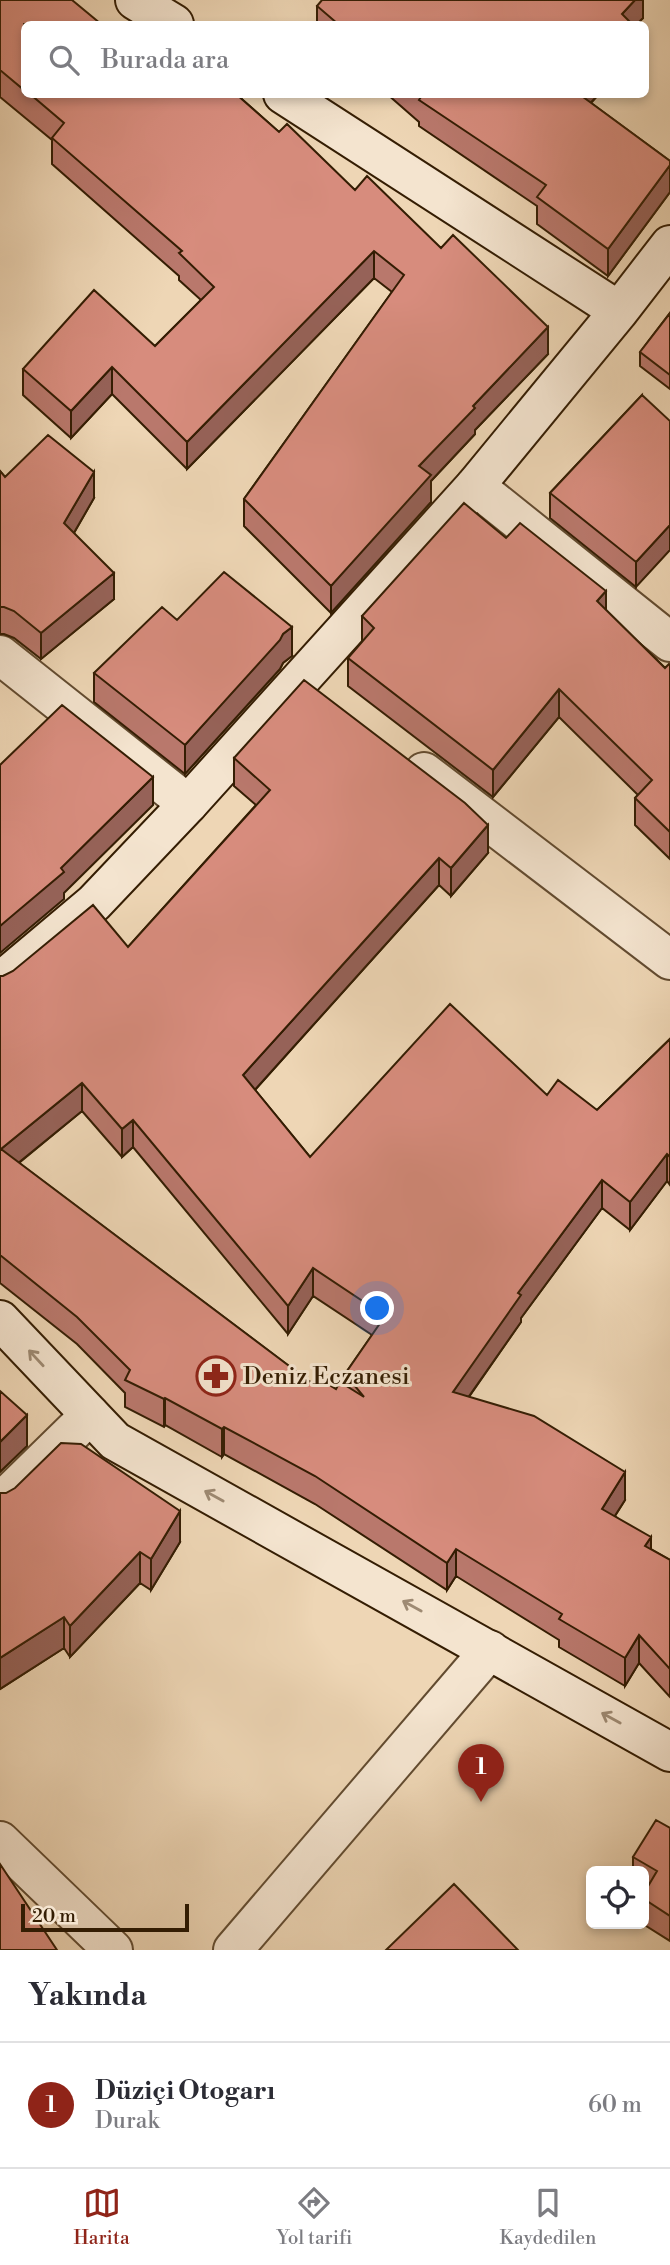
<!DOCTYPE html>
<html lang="tr">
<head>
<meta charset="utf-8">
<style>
  body { margin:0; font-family:"Libre Bodoni",serif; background:#f2f2f3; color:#2b2b33 }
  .controls { position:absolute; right:21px; bottom:21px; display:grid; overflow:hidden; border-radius:10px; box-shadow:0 4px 10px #0003 }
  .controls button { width:63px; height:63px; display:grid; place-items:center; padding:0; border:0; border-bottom:2px solid #e1e1e2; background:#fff; color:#2b2b33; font:35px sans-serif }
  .scale { position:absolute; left:21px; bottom:18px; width:168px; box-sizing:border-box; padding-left:7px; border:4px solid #341d03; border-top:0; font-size:19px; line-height:24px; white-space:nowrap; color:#341d03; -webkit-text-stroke:5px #f4e4cf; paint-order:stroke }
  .you { position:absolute; left:378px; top:1309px; width:24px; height:24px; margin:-18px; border:5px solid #fff; border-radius:50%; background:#1a73e8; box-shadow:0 0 0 10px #1a73e833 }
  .badge { display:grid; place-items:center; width:46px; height:46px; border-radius:50%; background:#8f2418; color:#fff; font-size:23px; font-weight:700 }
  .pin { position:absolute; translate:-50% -58px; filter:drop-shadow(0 2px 4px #0008) }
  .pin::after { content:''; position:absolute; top:37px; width:24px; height:21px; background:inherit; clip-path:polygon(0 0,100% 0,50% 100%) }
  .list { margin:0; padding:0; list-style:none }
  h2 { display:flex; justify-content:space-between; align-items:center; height:91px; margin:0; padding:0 28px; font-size:30px }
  h2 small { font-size:23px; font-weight:400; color:#7c7c81 }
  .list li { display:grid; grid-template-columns:46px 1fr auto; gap:21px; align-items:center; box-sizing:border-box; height:126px; padding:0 28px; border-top:2px solid #e1e1e2 }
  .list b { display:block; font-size:26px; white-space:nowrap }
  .list p { margin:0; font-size:23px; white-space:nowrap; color:#7c7c81 }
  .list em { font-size:23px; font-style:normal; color:#7c7c81 }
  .icon { flex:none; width:38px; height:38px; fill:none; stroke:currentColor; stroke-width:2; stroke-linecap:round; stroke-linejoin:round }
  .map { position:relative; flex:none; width:670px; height:1950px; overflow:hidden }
  .search { position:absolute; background:#fff; box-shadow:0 4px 10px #0003; left:21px; right:21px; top:21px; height:77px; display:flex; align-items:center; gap:18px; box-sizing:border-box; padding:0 24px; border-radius:10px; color:#7c7c81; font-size:26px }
  .sheet { height:217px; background:#fff }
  nav { display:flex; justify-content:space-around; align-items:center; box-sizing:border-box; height:98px; border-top:2px solid #e1e1e2; background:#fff; font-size:19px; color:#7c7c81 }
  nav a { display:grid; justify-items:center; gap:4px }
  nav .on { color:#8f2418 }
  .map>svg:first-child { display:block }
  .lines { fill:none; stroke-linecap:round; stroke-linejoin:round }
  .street-casing { stroke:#624b30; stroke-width:42 }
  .secondary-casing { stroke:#341d03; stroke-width:42 }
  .street { stroke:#f4e4cf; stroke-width:38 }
  .secondary { stroke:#f4e4cf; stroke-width:38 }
  .wall { fill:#b9786c; stroke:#341d03; stroke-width:2; fill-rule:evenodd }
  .shaded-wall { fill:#966258; stroke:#341d03; stroke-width:2 }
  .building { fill:#d78c7d; stroke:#341d03; stroke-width:2; fill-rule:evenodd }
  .oneway { stroke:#9e8a73 }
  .labels { text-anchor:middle; stroke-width:6; stroke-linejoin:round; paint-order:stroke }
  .poi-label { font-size:24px; fill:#341d03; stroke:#f4e4cf; text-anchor:start }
</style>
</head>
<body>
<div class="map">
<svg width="670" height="1950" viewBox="0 0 670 1950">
  <rect width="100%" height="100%" fill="#eed6b5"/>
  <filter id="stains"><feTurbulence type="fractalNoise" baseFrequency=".00286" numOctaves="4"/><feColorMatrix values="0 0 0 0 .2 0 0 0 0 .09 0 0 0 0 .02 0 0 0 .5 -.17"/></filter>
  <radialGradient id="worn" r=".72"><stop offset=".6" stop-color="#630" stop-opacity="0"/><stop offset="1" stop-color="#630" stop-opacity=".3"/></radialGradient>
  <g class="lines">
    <g class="street-casing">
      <path id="street" d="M 475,486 L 670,642
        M 0,655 L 188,804
        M 424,772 L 670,960
        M 0,1503 L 90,1415
        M 0,1841 L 113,1950
        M 233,1950 L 490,1650"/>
    </g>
    <g class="secondary-casing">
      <path id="secondary" d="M 135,0 L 174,24
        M 283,94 L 619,311
        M 0,982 L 94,903 L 188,804 L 475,486 L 619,311 L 670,245
        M 0,1320 L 115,1441 L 670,1752"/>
    </g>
    <use href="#street" class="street"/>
    <use href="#secondary" class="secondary"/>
  </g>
  <path class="wall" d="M 0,0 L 73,0 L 24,24 L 24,94 L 236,94 L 279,132 L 355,190 L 548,354 L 475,430 L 475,434 L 431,481 L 431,502 L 331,613 L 244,526 L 244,499 L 392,292 L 374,278 L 187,469 L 112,394 L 71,438 L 23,395 L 23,369 L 155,346 L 201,300 L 179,280 L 179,276 L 52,164 L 52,140 L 0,97 Z
    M 643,0 L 643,18 L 637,24 L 317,24 L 317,6 Z
    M 387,94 L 599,94 L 591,103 L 670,161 L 670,192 L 608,276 L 537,224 L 537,206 L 419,126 L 419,122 Z
    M 670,313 L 670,389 L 640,366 L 640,352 Z
    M 642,395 L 636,587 L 550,518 L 550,493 Z
    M 0,471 L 5,477 L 94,498 L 74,533 L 114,599 L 41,659 L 14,638 L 4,634 L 0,634 Z
    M 506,538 L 606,610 L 665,668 L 670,665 L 670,859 L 635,825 L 635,798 L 638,795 L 559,717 L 493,797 L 348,686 L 348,658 L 362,642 L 362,616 Z
    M 177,620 L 292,656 L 283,663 L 280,669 L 185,774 L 94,702 L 94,673 Z
    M 234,758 L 488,853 L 451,896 L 439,885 L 255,1090 L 310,1157 L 547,1095 L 597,1110 L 670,1039 L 670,1185 L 667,1181 L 630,1230 L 602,1208 L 521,1318 L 521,1322 L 469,1397 L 625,1500 L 615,1516 L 651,1549 L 670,1560 L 670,1697 L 639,1663 L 625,1686 L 559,1647 L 559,1640 L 456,1576 L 447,1590 L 315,1504 L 224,1454 L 222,1457 L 165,1425 L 164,1427 L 125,1407 L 125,1393 L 77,1344 L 0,1283 L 0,976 L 3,976 L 128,947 L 256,805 L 234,786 ZM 82,1111 L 122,1157 L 133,1147 L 288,1334 L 313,1296 L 372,1335 L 345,1374 L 345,1385 L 336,1389 L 313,1384 L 19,1163 Z
    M 0,1493 L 180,1542 L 151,1590 L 140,1583 L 70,1657 L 64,1648 L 0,1689 Z
    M 670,1828 L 670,1941 L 643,1924 L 644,1893 L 646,1889 L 644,1888 L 644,1871 L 633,1871 L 633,1857 Z"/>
  <path class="shaded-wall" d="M 635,0 L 643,0 L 643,18 L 637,24 L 622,24 L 622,14 Z
    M 575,94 L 599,94 L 575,119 Z
    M 670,165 L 670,192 L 608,276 L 608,249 Z
    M 374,251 L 374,278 L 187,469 L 187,442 Z
    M 548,327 L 548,354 L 475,430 L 475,434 L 431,481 L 431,502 L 331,613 L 331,586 L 419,466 L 473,406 Z
    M 112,367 L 112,394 L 71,438 L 71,411 Z
    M 94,472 L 94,498 L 64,550 L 64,523 Z
    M 670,525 L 670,550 L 636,587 L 636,562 Z
    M 114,573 L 114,599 L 41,659 L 41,633 Z
    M 606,591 L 606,619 L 597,601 Z
    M 292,627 L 292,656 L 283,663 L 280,669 L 185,774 L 185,745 L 283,634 Z
    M 559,689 L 559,717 L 493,797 L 493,770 Z
    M 153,777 L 153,805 L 64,893 L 64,899 L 0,953 L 0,926 L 61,868 Z
    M 488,825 L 488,853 L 451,896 L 451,868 Z
    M 439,858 L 439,885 L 243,1103 L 243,1075 Z
    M 82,1083 L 82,1111 L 1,1177 L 1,1149 Z
    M 133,1120 L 133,1147 L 122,1157 L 122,1129 Z
    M 667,1154 L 667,1181 L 630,1230 L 630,1202 Z
    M 602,1180 L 602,1208 L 521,1318 L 521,1322 L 453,1419 L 453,1392 L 518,1293 Z
    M 313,1268 L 313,1296 L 288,1334 L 288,1306 Z
    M 165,1398 L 165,1425 L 164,1427 L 164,1399 Z
    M 27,1415 L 27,1446 L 0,1472 L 0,1442 Z
    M 224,1427 L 224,1454 L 222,1457 L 222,1429 Z
    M 625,1472 L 625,1500 L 602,1536 L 602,1509 Z
    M 180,1511 L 180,1542 L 151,1590 L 151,1559 Z
    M 651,1537 L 651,1565 L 645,1546 Z
    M 456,1549 L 456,1576 L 447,1590 L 447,1563 Z
    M 140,1552 L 140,1583 L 70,1657 L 70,1626 Z
    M 64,1617 L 64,1648 L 0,1689 L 0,1658 Z
    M 639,1635 L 639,1663 L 625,1686 L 625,1658 Z"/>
  <path class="building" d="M 0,0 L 72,0 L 101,24 L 24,24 L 24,90 L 0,70 Z
    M 322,0 L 635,0 L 622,14 L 632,24 L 338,24 L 317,6 Z
    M 30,94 L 236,94 L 279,132 L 287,124 L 355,190 L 367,176 L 441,248 L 453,235 L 548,327 L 473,406 L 475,408 L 419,466 L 431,475 L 331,586 L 244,499 L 404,275 L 374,251 L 187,442 L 112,367 L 71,411 L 23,369 L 94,290 L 155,346 L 214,287 L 179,253 L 182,251 L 52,138 L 64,123 Z
    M 418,94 L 579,94 L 670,161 L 670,165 L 608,249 L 537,197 L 546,185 L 419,100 L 421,97 Z
    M 670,313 L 670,375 L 640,352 Z
    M 642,395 L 670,421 L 670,525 L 636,562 L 550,493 Z
    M 48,435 L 94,472 L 64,523 L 114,573 L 41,633 L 14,611 L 4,607 L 0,607 L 0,471 L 5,477 Z
    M 464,503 L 506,538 L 520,523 L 606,591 L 597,601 L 665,668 L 669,664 L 670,665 L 670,832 L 635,798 L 652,780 L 559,689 L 493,770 L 348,658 L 374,628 L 362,616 Z
    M 224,572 L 292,627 L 283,634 L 280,640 L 185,745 L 94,673 L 162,607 L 177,620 Z
    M 304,680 L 465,803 L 488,825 L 451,868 L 439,858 L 243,1075 L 310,1157 L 450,1004 L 547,1095 L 558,1080 L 597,1110 L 670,1039 L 670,1157 L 667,1154 L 630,1202 L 602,1180 L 518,1293 L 521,1295 L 453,1392 L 534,1416 L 625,1472 L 602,1509 L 651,1537 L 645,1546 L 670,1560 L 670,1669 L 639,1635 L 625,1658 L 559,1619 L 562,1614 L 456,1549 L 447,1563 L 315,1476 L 224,1427 L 222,1429 L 165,1398 L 164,1399 L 125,1380 L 130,1370 L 77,1317 L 0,1255 L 0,976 L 3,976 L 13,971 L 93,905 L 128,947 L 270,790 L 234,758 ZM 82,1083 L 122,1129 L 133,1120 L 288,1306 L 313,1268 L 385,1316 L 345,1374 L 364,1397 L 340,1382 L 336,1389 L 318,1378 L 313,1384 L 1,1149 Z
    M 62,705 L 153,777 L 61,868 L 64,872 L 0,926 L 0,765 Z
    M 0,1391 L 27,1415 L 0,1442 Z
    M 61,1443 L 81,1444 L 180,1511 L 151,1559 L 140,1552 L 70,1626 L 64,1617 L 0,1658 L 0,1493 L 6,1493 L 15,1488 Z
    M 656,1820 L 670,1828 L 670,1916 L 644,1899 L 644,1893 L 657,1871 L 633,1857 Z
    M 0,1864 L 57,1950 L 0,1950 Z
    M 454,1884 L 518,1950 L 386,1950 Z"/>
  <defs><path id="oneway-shaft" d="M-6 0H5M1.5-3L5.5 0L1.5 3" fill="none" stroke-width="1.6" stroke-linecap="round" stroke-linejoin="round" transform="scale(1.75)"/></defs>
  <g class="oneway">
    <use href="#oneway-shaft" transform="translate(36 1358) rotate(-133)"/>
    <use href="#oneway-shaft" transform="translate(214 1496) rotate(-151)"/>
    <use href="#oneway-shaft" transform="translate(412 1606) rotate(-151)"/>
    <use href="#oneway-shaft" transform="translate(611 1718) rotate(-151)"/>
  </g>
  <defs>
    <g id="pharmacy-ring" transform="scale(2.0125)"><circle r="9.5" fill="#f4e4cf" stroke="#8f2418" stroke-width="1.5"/><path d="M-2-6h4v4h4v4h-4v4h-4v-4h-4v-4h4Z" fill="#8f2418"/></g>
  </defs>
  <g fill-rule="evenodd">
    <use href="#pharmacy-ring" x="216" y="1376"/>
  </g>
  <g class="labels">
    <g class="poi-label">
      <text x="243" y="1384">Deniz Eczanesi</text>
    </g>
  </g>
  <rect width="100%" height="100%" filter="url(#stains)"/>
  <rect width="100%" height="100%" fill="url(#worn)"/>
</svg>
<div class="controls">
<button><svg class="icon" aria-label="locate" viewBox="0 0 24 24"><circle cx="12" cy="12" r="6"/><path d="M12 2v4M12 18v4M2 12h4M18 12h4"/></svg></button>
</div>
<div class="scale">20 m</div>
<div class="you"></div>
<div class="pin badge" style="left:481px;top:1802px">1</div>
<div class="search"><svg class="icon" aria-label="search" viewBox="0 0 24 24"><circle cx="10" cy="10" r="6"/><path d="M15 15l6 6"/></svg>Burada ara</div>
</div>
<section class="sheet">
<h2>Yakında<small></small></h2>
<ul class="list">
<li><span class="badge">1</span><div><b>Düziçi Otogarı</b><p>Durak</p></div><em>60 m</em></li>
</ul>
</section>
<nav>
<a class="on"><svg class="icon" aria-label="map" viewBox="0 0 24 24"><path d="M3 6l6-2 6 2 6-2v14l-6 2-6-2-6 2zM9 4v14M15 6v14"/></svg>Harita</a>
<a><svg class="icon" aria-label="directions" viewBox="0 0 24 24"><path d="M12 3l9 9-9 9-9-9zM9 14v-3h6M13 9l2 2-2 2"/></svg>Yol tarifi</a>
<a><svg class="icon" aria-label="saved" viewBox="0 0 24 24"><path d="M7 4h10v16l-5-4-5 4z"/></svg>Kaydedilen</a>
</nav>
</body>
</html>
